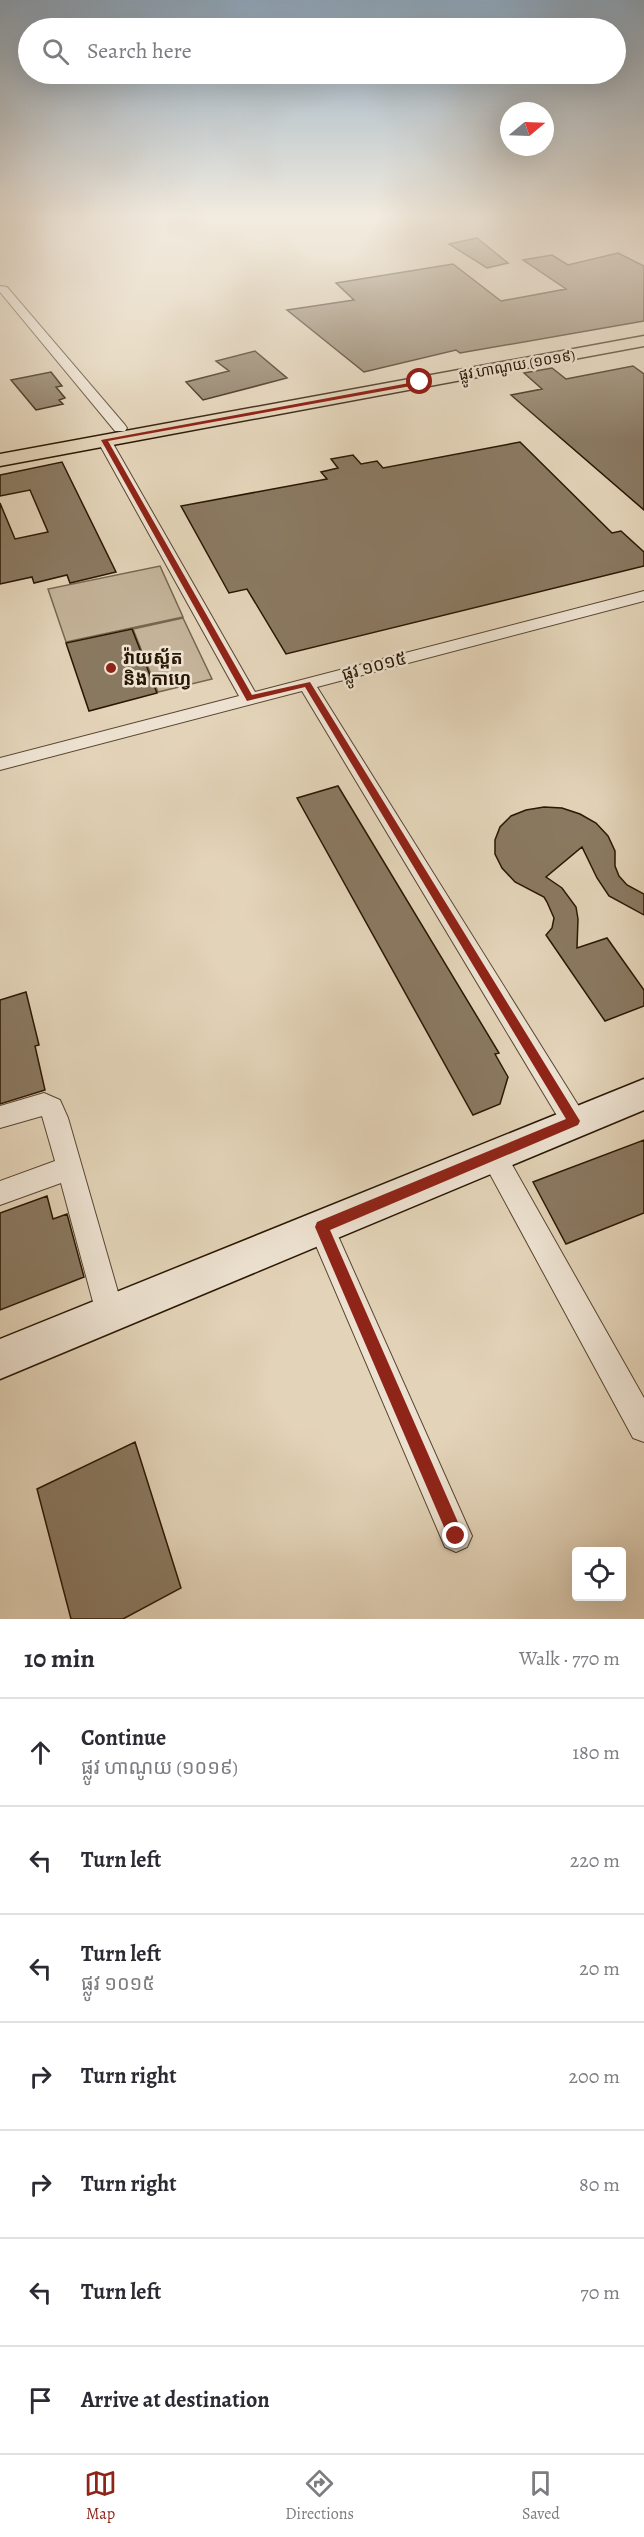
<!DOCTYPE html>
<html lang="en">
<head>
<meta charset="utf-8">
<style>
  body { margin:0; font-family:Alegreya,"Noto Sans Khmer",serif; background:#f2f2f3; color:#2b2b33 }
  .controls { position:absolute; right:18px; bottom:18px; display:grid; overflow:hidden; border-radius:6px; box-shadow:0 6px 24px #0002 }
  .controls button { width:54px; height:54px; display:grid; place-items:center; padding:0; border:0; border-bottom:2px solid #e1e1e2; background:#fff; color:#2b2b33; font:30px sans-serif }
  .compass { position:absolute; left:500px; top:102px; width:54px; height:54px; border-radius:50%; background:#fff; box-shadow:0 6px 24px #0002; rotate:71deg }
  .stop { position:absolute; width:18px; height:18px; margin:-14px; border:4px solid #8f2418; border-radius:50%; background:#fff }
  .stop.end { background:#8f2418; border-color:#fff; box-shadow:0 2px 6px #0008 }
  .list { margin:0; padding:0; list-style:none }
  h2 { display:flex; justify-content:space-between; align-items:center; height:78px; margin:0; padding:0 24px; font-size:26px }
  h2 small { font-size:20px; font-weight:400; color:#7c7c81 }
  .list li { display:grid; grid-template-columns:39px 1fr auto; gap:18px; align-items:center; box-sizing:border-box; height:108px; padding:0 24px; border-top:2px solid #e1e1e2 }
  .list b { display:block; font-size:22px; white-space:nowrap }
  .list p { margin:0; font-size:20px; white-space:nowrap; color:#7c7c81 }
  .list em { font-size:20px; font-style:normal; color:#7c7c81 }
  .icon { flex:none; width:33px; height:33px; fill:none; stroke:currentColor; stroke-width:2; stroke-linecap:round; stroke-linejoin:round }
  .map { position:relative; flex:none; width:644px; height:1619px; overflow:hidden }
  .search { position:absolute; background:#fff; box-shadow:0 6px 24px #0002; left:18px; right:18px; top:18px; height:66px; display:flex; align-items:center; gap:15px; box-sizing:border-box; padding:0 21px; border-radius:33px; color:#7c7c81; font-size:22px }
  .sheet { height:834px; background:#fff }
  nav { display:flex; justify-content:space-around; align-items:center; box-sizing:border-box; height:84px; border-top:2px solid #e1e1e2; background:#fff; font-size:16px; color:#7c7c81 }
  nav a { display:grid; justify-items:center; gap:3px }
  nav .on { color:#8f2418 }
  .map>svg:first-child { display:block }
  .green { fill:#c4b399; stroke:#77654e; stroke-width:1.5 }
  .building { fill:#8a7961; stroke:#2a1702; stroke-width:1.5 }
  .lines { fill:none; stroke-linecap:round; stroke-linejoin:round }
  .street-casing { stroke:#584630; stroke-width:2 }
  .secondary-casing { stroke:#2a1702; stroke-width:3 }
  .primary-casing { stroke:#2a1702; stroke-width:3 }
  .street { fill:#ede2d1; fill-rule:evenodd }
  .secondary { fill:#ede2d1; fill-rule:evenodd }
  .primary { fill:#e3d3b8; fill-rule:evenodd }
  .route { fill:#8f2418 }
  .poi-dot { fill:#8f2418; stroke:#ede2d1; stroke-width:2 }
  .labels { text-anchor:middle; stroke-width:5; stroke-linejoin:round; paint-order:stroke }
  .far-street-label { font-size:15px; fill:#2a1702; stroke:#ede2d1 }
  .poi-label { font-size:18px; font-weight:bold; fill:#2a1702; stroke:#ede2d1; text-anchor:start }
  .street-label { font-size:18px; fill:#2a1702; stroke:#ede2d1 }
</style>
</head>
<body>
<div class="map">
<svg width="644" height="1619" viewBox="0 0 644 1619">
  <rect width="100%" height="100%" fill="#e3d3b8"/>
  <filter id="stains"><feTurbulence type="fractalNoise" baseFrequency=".00333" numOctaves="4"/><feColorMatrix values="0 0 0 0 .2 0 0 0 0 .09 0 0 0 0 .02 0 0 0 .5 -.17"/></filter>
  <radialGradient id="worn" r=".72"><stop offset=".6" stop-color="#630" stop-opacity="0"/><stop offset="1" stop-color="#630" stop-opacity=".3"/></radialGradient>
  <path class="green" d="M 160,566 L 183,617 L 66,642 L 48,589 Z
    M 183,618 L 212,679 L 158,692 L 133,629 Z"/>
  <path class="building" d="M 477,238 L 508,263 L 487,268 L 449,244 Z
    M 618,253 L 644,266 L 644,321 L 460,353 L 456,350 L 364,372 L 287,310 L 354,300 L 336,283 L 453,264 L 501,301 L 566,289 L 523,260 L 552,255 L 568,265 Z
    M 255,351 L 287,378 L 203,400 L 186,382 L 229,371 L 216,361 Z
    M 633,366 L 644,374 L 644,510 L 511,395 L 542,389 L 524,373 L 552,368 L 566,379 Z
    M 51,372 L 62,386 L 56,387 L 65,398 L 59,400 L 63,404 L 36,410 L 11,380 Z
    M 520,442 L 612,533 L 621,531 L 644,552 L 644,566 L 286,654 L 247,589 L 229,593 L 181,506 L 327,479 L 321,472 L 338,468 L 331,459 L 353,455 L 361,464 L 377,461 L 383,468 Z
    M 62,462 L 116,572 L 70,583 L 67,575 L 34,583 L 32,577 L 0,584 L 0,503 L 15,539 L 48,532 L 30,490 L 0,496 L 0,475 Z
    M 132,629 L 157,693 L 89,711 L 66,643 Z
    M 338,786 L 499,1053 L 495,1054 L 508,1077 L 500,1104 L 473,1115 L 297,798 Z
    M 544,807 L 562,808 L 580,814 L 596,823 L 608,836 L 615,851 L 615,866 L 619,876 L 627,885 L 644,894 L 644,915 L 609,896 L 597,878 L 582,847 L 546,877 L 562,888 L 576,907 L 578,919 L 577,948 L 607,938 L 644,990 L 644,1006 L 605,1021 L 546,935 L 552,928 L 554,918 L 547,902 L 544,897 L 515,882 L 502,868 L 495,854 L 495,840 L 500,827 L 511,816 L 526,810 Z
    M 26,992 L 39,1045 L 35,1046 L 45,1090 L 0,1104 L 0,1000 Z
    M 644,1140 L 644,1213 L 566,1244 L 533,1182 Z
    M 47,1196 L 53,1219 L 67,1214 L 84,1277 L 0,1310 L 0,1213 Z
    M 135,1442 L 181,1588 L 123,1619 L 71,1619 L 37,1489 Z"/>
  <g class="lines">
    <g class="street-casing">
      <path id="street" d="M 0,286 L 7,287 L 125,425 L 127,428 L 125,431 L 115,431 L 0,292 Z
        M 104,436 L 111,440 L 255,692 L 644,591 L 644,601 L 317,687 L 583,1113 L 586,1121 L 583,1129 L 574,1132 L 565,1129 L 302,691 L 0,770 L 0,758 L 239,696 L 97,440 Z
        M 44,1093 L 60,1100 L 68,1118 L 124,1313 L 120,1323 L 110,1327 L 100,1323 L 96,1313 L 61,1183 L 0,1205 L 0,1181 L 55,1161 L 42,1116 L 0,1128 L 0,1106 Z
        M 493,1143 L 502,1147 L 644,1398 L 644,1442 L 633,1438 L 484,1163 L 480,1155 L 484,1147 Z
        M 321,1214 L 330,1218 L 467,1525 L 472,1536 L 467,1547 L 456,1552 L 445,1547 L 308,1227 L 312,1218 Z"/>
    </g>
    <g class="secondary-casing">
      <path id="secondary" d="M 644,1079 L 644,1110 L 0,1379 L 0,1339 Z"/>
    </g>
    <g class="primary-casing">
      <path id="primary" d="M 644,336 L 644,346 L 0,466 L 0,454 Z"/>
    </g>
    <use href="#street" class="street"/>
    <use href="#secondary" class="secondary"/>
    <use href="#primary" class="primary"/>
  </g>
  <linearGradient id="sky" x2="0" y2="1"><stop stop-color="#8da7bc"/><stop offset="0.49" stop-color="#f2ebdf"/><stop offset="1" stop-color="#f2ebdf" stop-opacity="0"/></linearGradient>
  <rect width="644" height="440" fill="url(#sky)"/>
  <path class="route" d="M 420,381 L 422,384 L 108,441 L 252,695 L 310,682 L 580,1121 L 578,1125 L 330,1230 L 464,1536 L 461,1541 L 456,1544 L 450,1541 L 315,1227 L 317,1222 L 566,1119 L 305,687 L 247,701 L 101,440 Z"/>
  <circle class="poi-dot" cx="111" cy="668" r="6"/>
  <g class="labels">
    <g class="far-street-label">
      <text transform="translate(517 365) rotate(-10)" y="5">ផ្លូវ ហាណូយ (១០១៩)</text>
    </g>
    <g class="poi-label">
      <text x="123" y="664">វ៉ាយស្ព័ត<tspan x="123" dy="21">និង កាហ្វេ</tspan></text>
    </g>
    <g class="street-label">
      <text transform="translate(374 666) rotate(-15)" y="6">ផ្លូវ ១០១៥</text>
    </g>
  </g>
  <rect width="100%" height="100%" filter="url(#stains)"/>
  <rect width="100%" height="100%" fill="url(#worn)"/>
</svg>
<div class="controls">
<button><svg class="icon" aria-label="locate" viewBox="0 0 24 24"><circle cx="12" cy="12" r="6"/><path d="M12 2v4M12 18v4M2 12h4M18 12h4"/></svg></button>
</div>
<svg class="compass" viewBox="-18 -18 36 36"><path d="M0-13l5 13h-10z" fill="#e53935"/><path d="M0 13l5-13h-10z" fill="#7c7c81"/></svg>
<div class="stop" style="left:420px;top:382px"></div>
<div class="stop end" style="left:456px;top:1536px"></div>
<div class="search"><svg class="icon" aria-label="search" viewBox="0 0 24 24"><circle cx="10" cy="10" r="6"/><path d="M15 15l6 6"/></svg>Search here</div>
</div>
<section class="sheet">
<h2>10 min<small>Walk · 770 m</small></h2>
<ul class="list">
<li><svg class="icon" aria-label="ahead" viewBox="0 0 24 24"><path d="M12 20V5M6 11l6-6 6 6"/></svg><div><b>Continue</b><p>ផ្លូវ ហាណូយ (១០១៩)</p></div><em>180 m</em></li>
<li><svg class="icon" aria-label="left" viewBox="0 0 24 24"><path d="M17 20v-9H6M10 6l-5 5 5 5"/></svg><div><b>Turn left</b></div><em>220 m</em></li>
<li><svg class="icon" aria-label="left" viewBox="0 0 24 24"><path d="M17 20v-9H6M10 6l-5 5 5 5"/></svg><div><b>Turn left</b><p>ផ្លូវ ១០១៥</p></div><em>20 m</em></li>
<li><svg class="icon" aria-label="right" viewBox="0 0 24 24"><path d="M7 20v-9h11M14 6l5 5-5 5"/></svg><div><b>Turn right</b></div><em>200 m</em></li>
<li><svg class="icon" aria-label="right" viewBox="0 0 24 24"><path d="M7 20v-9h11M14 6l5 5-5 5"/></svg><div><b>Turn right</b></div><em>80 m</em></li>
<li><svg class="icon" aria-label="left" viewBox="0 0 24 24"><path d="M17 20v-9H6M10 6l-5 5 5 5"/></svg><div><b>Turn left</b></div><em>70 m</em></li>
<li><svg class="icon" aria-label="arrive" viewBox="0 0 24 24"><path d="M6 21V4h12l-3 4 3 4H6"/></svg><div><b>Arrive at destination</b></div></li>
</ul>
</section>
<nav>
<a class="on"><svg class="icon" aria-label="map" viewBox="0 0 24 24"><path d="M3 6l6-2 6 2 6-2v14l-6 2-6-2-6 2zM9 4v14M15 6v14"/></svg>Map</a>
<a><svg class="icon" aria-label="directions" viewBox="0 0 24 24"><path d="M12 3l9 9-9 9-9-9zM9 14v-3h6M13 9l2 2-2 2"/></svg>Directions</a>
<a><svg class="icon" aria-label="saved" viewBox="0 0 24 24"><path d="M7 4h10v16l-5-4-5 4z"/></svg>Saved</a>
</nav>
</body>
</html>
